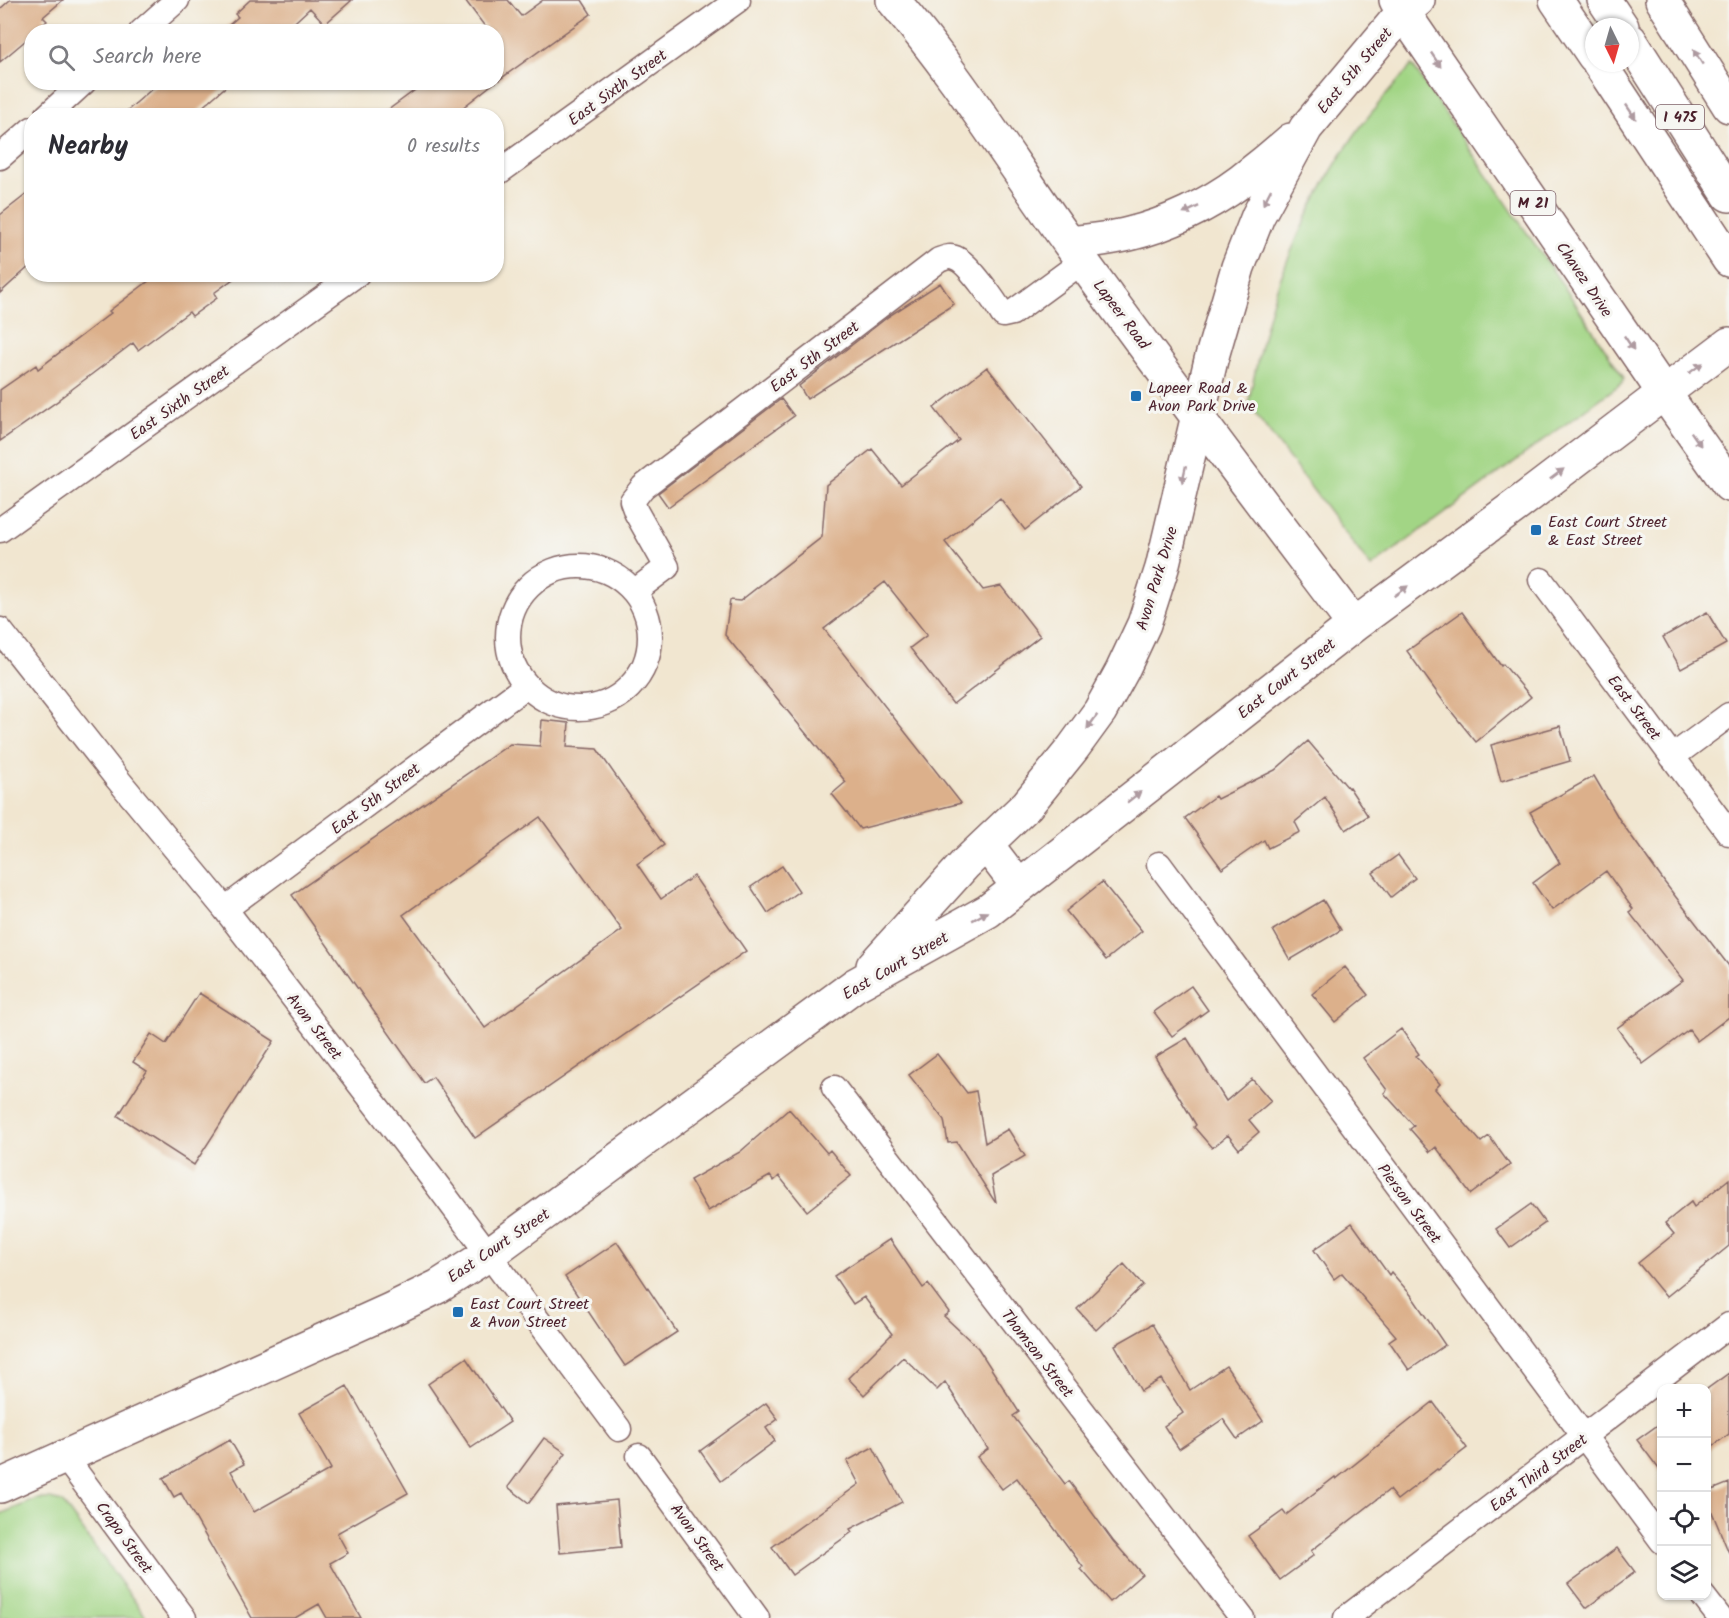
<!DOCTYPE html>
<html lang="en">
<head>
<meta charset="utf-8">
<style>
  body { margin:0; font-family:Kalam,sans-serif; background:#f7f7f7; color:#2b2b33 }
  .controls { position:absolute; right:18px; bottom:18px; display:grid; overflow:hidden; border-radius:12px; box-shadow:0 2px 4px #0004 }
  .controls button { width:54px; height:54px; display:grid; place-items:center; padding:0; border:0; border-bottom:2px solid #e1e1e2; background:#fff; color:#2b2b33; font:30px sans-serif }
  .compass { position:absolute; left:1585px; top:18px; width:54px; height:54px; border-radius:50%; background:#fff; box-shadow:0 2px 4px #0004; rotate:175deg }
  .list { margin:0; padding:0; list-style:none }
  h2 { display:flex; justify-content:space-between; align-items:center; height:78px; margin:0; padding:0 24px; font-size:26px }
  h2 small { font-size:20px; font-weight:400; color:#7c7c81 }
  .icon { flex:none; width:33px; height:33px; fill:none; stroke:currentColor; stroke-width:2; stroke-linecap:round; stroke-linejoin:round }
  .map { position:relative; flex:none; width:1729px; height:1618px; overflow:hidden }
  .search { position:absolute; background:#fff; box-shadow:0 2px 4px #0004; left:24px; top:24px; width:480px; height:66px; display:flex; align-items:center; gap:15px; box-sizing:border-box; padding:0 21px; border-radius:24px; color:#7c7c81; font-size:22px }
  .panel { position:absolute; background:#fff; box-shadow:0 2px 4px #0004; left:24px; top:108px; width:480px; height:174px; border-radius:24px }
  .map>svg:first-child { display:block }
  .green { fill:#a2d585; stroke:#767a58; stroke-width:1.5 }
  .building { fill:#dcb08b; fill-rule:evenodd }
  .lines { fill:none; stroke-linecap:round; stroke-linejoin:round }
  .street-casing { stroke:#846565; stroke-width:27 }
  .secondary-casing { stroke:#846565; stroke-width:36 }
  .primary-casing { stroke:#846565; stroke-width:36 }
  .highway-casing { stroke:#846565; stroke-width:36 }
  .street { stroke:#fff; stroke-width:24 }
  .secondary { stroke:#fff; stroke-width:33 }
  .primary { stroke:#fff; stroke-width:33 }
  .highway { stroke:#fff; stroke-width:33 }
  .oneway { fill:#ae9aa0 }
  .poi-dot { fill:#1f6fb2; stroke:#f6f6f2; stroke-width:2 }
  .labels { text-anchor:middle; stroke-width:6; stroke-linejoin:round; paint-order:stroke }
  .shield { fill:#f6f6f2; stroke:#7e6067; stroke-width:1.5 }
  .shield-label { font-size:15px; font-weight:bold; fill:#4a1f2b }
  .street-label { font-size:16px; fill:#4a1f2b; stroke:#f6f6f2 }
  .poi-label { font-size:16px; fill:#4a1f2b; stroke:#f6f6f2; text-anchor:start }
</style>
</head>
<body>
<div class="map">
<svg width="1729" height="1618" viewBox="0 0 1729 1618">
  <rect width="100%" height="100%" fill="#f6f6f2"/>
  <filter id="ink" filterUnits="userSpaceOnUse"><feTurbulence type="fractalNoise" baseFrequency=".0167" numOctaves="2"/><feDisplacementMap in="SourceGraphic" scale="12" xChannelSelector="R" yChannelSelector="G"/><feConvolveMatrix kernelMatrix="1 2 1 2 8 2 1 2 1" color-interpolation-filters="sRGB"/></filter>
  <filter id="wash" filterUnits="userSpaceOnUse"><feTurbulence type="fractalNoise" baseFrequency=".008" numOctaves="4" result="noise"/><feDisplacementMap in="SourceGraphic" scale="24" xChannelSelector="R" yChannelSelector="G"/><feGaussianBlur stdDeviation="1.35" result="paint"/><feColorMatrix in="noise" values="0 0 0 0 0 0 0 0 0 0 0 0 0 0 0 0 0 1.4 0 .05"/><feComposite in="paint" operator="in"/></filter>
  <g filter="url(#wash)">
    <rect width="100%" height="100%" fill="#f1e6d0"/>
    <path class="green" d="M 1412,65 L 1573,300 L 1624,378 L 1623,382 L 1371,567 L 1248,404 C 1257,365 1264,325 1277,288 C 1296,235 1322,182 1354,136 C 1371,111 1392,88 1412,65 Z
      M 37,1499 L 50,1499 L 62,1502 L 147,1618 L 0,1618 L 0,1514 Z"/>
    <g id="blocks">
      <path class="building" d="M 10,0 L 63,0 L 43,17 L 47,21 L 35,32 L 32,32 L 32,35 L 0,62 L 0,9 Z
        M 250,0 L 352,0 L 325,24 L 310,8 L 284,32 L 221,32 L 238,17 L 235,14 Z
        M 465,0 L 508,0 L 521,16 L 543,0 L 582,0 L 591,14 L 496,82 L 496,32 L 489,32 Z
        M 160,82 L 231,82 L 192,116 L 121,116 Z
        M 426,82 L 495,82 L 452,116 L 380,116 Z
        M 32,190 L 32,264 L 0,293 L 0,215 Z
        M 158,274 L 240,274 L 214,293 L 217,298 L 192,316 L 189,312 L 138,350 L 133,343 L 59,399 L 59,400 L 0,441 L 0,390 L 36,365 L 38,369 L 111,313 L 109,311 Z
        M 940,283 L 954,304 L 807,399 L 799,386 L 889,316 Z
        M 987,367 L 1081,486 L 1025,530 L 1000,498 L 945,542 L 983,590 L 1001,586 L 1040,636 L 953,704 L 910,648 L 927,635 L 885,582 L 824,629 L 961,803 L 860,829 L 832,794 L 846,782 L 725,635 L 730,600 L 740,601 L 822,537 L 826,485 L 872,449 L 901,485 L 959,440 L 934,408 Z
        M 781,399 L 794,416 L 668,507 L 658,493 Z
        M 1462,612 L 1501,666 L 1503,664 L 1531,697 L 1476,742 L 1446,705 L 1407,651 Z
        M 1707,612 L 1726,644 L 1681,669 L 1663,637 Z
        M 542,720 L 569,723 L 567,747 L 597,749 L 664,845 L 637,864 L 661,899 L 694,876 L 746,951 L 475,1138 L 433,1077 L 424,1083 L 292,895 L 510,744 L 540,746 ZM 540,817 L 622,930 L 485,1028 L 403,915 Z
        M 1560,726 L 1570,761 L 1501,781 L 1491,745 Z
        M 1308,741 L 1348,788 L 1349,787 L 1368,816 L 1346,830 L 1325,797 L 1295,822 L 1300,832 L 1268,848 L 1264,840 L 1222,869 L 1185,818 L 1215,796 L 1217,799 L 1275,770 Z
        M 1594,776 L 1619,819 L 1665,883 L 1729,966 L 1729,1017 L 1697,1041 L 1689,1030 L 1643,1064 L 1617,1028 L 1683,980 L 1629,912 L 1633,909 L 1606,871 L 1552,910 L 1533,883 L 1560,863 L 1530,812 Z
        M 1398,855 L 1415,878 L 1391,897 L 1373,873 Z
        M 782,866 L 799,891 L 768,913 L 751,887 Z
        M 1102,882 L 1142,931 L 1106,960 L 1066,911 Z
        M 1323,900 L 1341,930 L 1290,960 L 1273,930 Z
        M 1345,967 L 1368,995 L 1335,1022 L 1312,994 Z
        M 1191,986 L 1208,1010 L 1172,1036 L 1154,1012 Z
        M 199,993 L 274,1041 L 194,1165 L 118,1116 L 147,1071 L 133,1062 L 151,1034 L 166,1044 Z
        M 1401,1029 L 1419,1054 L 1416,1056 L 1440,1084 L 1435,1089 L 1481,1142 L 1489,1136 L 1510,1165 L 1471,1194 L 1436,1147 L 1430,1152 L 1410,1129 L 1414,1126 L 1384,1093 L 1387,1090 L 1363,1058 Z
        M 1187,1038 L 1226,1101 L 1252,1079 L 1271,1101 L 1249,1120 L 1259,1132 L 1239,1149 L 1228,1135 L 1212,1148 L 1194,1127 L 1196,1125 L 1155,1057 Z
        M 937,1054 L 967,1093 L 976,1091 L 985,1143 L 1008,1129 L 1025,1156 L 991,1176 L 996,1202 L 995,1202 L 957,1142 L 948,1143 L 944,1120 L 909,1075 Z
        M 789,1109 L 827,1153 L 830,1150 L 851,1176 L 807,1211 L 779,1176 L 774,1181 L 770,1176 L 708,1211 L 690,1180 L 740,1152 Z
        M 1729,1179 L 1729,1246 L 1666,1297 L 1638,1263 L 1674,1234 L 1665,1223 L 1691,1202 L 1694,1207 Z
        M 1531,1204 L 1545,1223 L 1510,1248 L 1496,1229 Z
        M 1352,1223 L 1389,1275 L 1391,1272 L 1411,1295 L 1445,1345 L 1409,1370 L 1389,1341 L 1396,1336 L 1342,1273 L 1334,1279 L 1314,1250 Z
        M 890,1239 L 923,1288 L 928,1284 L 949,1312 L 944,1316 L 978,1348 L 1019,1412 L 1013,1416 L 1065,1484 L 1069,1481 L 1113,1541 L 1142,1574 L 1110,1602 L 1081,1569 L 1083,1567 L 1017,1478 L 1002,1489 L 977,1457 L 988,1449 L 945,1382 L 937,1390 L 903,1357 L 864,1395 L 848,1378 L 892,1334 L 864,1297 L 853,1304 L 834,1276 Z
        M 617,1242 L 677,1332 L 625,1366 L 565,1277 Z
        M 1124,1264 L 1143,1285 L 1096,1330 L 1077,1309 Z
        M 1152,1324 L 1190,1390 L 1226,1366 L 1263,1421 L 1237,1439 L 1223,1419 L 1179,1449 L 1164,1426 L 1183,1413 L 1161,1379 L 1141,1391 L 1115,1345 Z
        M 466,1358 L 510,1422 L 471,1448 L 428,1384 Z
        M 1729,1373 L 1729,1434 L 1707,1450 L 1707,1389 Z
        M 347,1386 L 408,1493 L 337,1533 L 348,1553 L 330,1563 L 361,1618 L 327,1618 L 319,1604 L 295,1618 L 252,1618 L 181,1493 L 174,1497 L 163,1478 L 230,1440 L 244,1464 L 231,1471 L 254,1512 L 331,1469 L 299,1413 Z
        M 1433,1402 L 1467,1448 L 1438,1470 L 1437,1469 L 1397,1500 L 1389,1490 L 1311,1551 L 1314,1555 L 1280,1580 L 1248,1536 L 1283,1511 L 1286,1515 L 1335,1477 L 1336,1479 Z
        M 766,1403 L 778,1419 L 766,1428 L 775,1441 L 721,1481 L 700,1451 Z
        M 1662,1422 L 1662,1473 L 1637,1440 Z
        M 544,1438 L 566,1453 L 529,1503 L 508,1487 Z
        M 873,1447 L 902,1502 L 850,1529 L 852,1532 L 792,1575 L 772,1547 L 859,1484 L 847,1461 Z
        M 1729,1483 L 1729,1553 L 1707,1500 L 1707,1492 Z
        M 617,1500 L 621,1547 L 560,1553 L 556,1506 Z
        M 1617,1548 L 1635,1572 L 1586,1608 L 1568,1584 Z"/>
    </g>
  </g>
  <g filter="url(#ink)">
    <use href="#blocks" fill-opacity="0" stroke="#846565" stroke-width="1.5"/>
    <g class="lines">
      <g class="street-casing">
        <path id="street" d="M 141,32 L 177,0
          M 47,116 L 84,82
          M 0,157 L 32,129
          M 496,174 L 738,0
          M 0,530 L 357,274
          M508 637a71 71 0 1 1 142 0a71 71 0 1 1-142 0Z
          M 1541,580 L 1729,833
          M 635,591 L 667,567 L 636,512 L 632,501 L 643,487 L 939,260 C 945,258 950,255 957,259 C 969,264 996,303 1003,315 L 1012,313 L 1083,261
          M 0,630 L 115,776 L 225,909 L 431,1177 L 619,1429
          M 1672,757 L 1729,715
          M 1159,864 L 1662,1541
          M 225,909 L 526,686
          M 834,1088 L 1242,1618
          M 639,1456 L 757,1618
          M 65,1457 L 184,1618
          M 1703,1596 L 1720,1618
          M 1346,1618 L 1729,1325"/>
      </g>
      <g class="secondary-casing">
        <path id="secondary" d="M 893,0 C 958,76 1011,162 1069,243 C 1162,372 1258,498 1354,625
          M 1069,243 C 1089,241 1109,239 1129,234 C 1167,225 1209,205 1241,181 C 1258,168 1275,154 1291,140
          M 986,844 L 1019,887
          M 873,966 L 965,864 L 1027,805 L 1073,748 L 1100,711 L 1122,671 L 1144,624 L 1162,568 L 1211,360 L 1238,267 L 1258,216 L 1306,128 L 1403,12
          M 0,1486 L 390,1310 L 439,1286 L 489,1254 L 855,985 L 988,911 L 1354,625 L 1518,504 L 1664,393"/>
      </g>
      <g class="primary-casing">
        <path id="primary" d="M 1418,0 L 1403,12 L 1664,393 L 1729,485
          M 1664,393 L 1729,344"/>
      </g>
      <g class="highway-casing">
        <path id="highway" d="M 1396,0 L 1403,12
          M 1556,0 L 1594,56
          M 1604,0 L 1622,27
          M 1662,0 L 1729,106
          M 1630,40 L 1729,195
          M 1599,63 L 1729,260"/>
      </g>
      <use href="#street" class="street"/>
      <use href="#secondary" class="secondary"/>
      <use href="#primary" class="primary"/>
      <use href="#highway" class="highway"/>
    </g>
    <defs><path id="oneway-solid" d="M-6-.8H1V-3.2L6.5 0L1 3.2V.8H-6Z" transform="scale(1.5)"/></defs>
    <g class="oneway">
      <use href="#oneway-solid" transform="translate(1698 57) rotate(-122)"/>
      <use href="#oneway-solid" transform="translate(1436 60) rotate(56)"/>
      <use href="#oneway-solid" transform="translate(1631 112) rotate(56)"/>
      <use href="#oneway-solid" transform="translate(1267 197) rotate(117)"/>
      <use href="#oneway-solid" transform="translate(1191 210) rotate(154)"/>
      <use href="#oneway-solid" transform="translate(1629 343) rotate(56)"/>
      <use href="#oneway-solid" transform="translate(1696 368) rotate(-37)"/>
      <use href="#oneway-solid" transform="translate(1696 439) rotate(55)"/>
      <use href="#oneway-solid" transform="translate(1184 474) rotate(103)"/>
      <use href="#oneway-solid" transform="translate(1557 474) rotate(-37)"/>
      <use href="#oneway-solid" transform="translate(1401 591) rotate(-36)"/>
      <use href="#oneway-solid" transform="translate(1092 722) rotate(126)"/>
      <use href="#oneway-solid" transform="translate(1134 797) rotate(-38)"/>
      <use href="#oneway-solid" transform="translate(980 916) rotate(-29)"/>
    </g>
  </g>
  <g class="poi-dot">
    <rect x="1130" y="390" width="12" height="12" rx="3"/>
    <rect x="1530" y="524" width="12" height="12" rx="3"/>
    <rect x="452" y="1306" width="12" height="12" rx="3"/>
  </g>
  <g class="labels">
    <g class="shield">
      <rect x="1656" y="105" width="48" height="24" rx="4.5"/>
      <rect x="1510.5" y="191" width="45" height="24" rx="4.5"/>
    </g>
    <g class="shield-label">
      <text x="1680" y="122">I 475</text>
      <text x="1533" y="208">M 21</text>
    </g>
    <g class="street-label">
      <text transform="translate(1354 70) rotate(-50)" y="6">East 5th Street</text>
      <text transform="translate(617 87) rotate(-36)" y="6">East Sixth Street</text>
      <text transform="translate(1585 279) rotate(56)" y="6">Chavez Drive</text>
      <text transform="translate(1122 314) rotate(53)" y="6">Lapeer Road</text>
      <text transform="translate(814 356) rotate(-37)" y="6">East 5th Street</text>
      <text transform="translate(179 402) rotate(-35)" y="6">East Sixth Street</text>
      <text transform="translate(1156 578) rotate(-73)" y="6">Avon Park Drive</text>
      <text transform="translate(1286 678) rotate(-38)" y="6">East Court Street</text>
      <text transform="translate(1635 707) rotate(53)" y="6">East Street</text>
      <text transform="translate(375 798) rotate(-37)" y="6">East 5th Street</text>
      <text transform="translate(895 965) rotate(-30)" y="6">East Court Street</text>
      <text transform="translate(315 1026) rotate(52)" y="6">Avon Street</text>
      <text transform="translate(1410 1203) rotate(53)" y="6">Pierson Street</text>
      <text transform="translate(498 1245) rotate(-34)" y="6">East Court Street</text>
      <text transform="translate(1038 1353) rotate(52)" y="6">Thomson Street</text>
      <text transform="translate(1538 1472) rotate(-37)" y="6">East Third Street</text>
      <text transform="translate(125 1537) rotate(54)" y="6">Crapo Street</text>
      <text transform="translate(698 1537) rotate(54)" y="6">Avon Street</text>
    </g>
    <g class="poi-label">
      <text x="1148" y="393">Lapeer Road &amp;<tspan x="1148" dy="18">Avon Park Drive</tspan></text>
      <text x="1548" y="527">East Court Street<tspan x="1548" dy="18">&amp; East Street</tspan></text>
      <text x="470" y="1309">East Court Street<tspan x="470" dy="18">&amp; Avon Street</tspan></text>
    </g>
  </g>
</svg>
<div class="controls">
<button>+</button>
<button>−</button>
<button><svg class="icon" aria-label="locate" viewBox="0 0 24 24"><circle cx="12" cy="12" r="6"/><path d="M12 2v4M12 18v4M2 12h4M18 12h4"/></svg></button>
<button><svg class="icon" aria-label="layers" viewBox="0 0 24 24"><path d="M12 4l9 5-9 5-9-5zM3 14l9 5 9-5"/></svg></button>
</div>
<svg class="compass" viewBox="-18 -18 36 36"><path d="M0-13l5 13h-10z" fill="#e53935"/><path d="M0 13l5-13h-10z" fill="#7c7c81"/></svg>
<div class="search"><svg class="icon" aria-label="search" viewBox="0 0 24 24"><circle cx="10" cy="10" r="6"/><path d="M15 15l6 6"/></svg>Search here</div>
<section class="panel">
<h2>Nearby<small>0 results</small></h2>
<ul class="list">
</ul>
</section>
</div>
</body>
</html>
